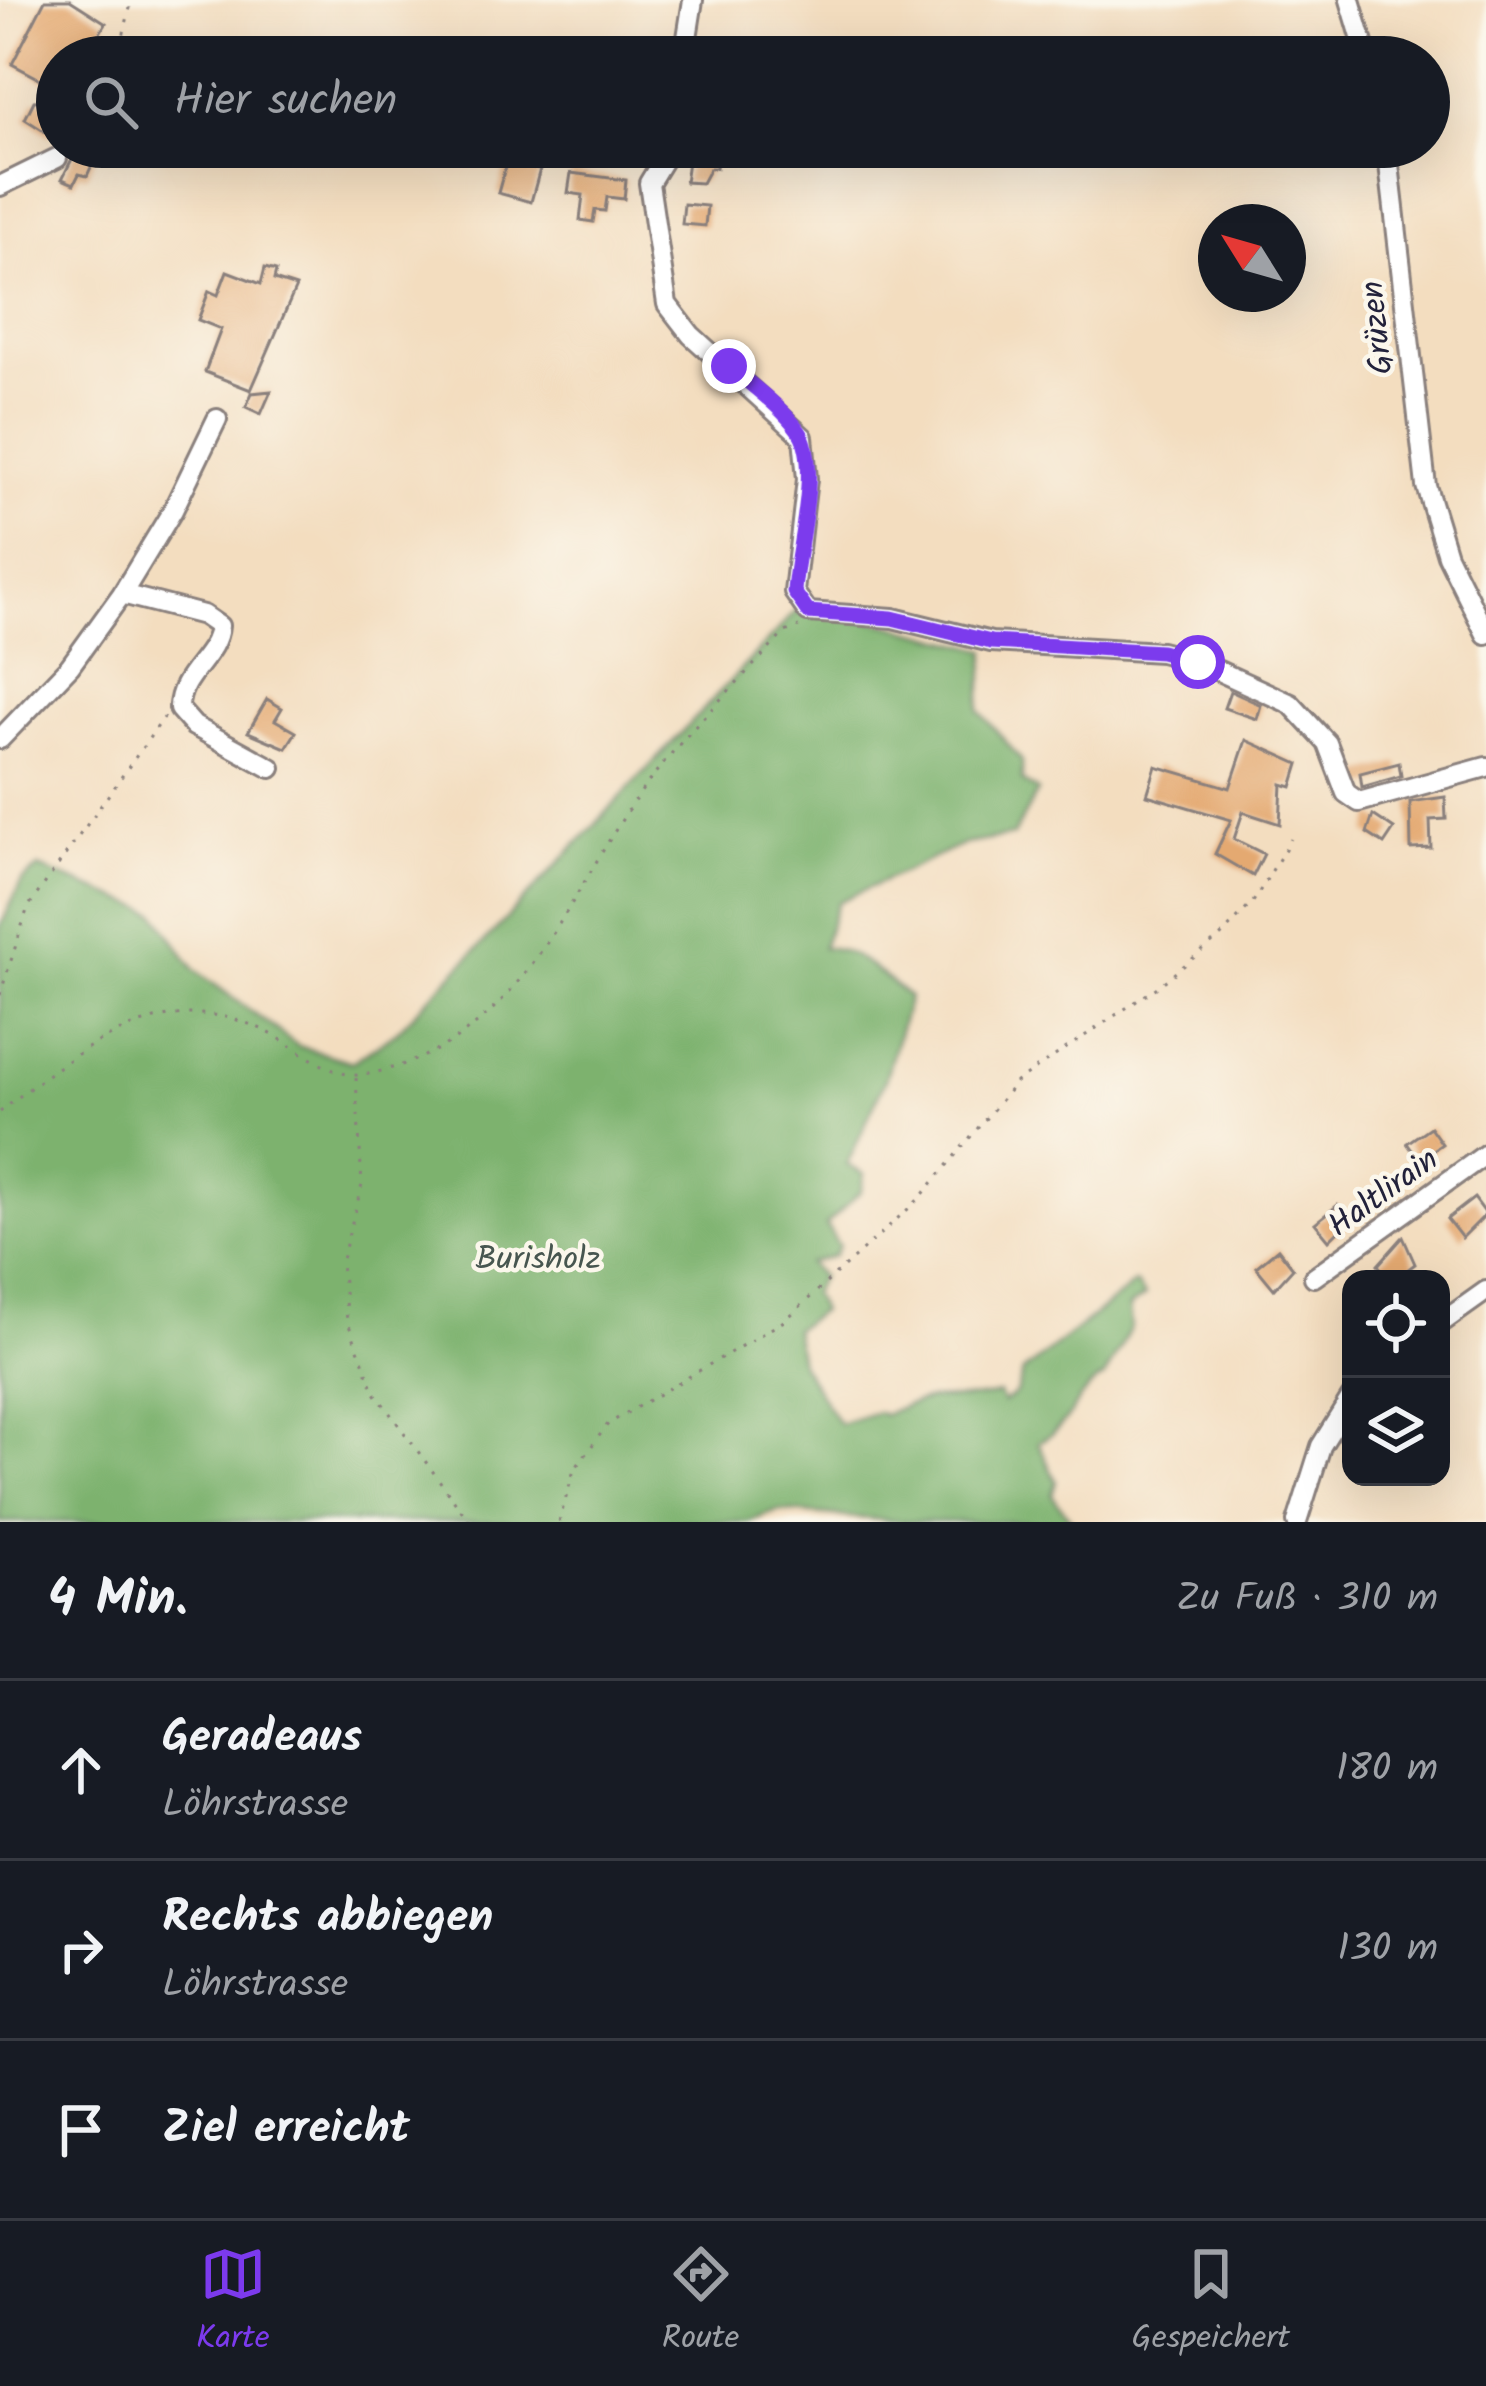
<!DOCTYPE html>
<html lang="de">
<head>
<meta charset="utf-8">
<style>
  body { margin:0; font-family:Kalam,sans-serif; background:#242831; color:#f1f3f6 }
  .controls { position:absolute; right:36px; bottom:36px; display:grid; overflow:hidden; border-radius:24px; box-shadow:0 12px 48px #0002 }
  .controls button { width:108px; height:108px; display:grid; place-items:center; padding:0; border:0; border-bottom:3px solid #363941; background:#171b24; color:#f1f3f6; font:60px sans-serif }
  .compass { position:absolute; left:1198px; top:204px; width:108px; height:108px; border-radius:50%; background:#171b24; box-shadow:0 12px 48px #0002; rotate:307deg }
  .stop { position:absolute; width:36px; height:36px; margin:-27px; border:9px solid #7c3aed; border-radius:50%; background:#fff }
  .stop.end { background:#7c3aed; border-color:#fff; box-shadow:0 3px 12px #0008 }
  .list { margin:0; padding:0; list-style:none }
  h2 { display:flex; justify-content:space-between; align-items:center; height:156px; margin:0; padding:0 48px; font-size:51px }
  h2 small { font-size:39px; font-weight:400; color:#9ea1a6 }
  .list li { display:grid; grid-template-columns:78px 1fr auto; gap:36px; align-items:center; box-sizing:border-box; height:180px; padding:0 48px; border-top:3px solid #363941 }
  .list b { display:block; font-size:45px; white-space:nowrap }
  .list p { margin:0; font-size:39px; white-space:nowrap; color:#9ea1a6 }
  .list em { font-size:39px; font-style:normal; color:#9ea1a6 }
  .icon { flex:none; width:66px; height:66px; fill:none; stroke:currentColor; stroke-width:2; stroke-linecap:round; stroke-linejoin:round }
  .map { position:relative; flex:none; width:1486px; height:1522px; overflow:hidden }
  .search { position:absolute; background:#171b24; box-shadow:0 12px 48px #0002; left:36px; right:36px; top:36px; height:132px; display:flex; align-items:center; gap:30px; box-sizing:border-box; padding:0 42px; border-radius:66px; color:#9ea1a6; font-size:45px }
  .sheet { height:696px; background:#171b24 }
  nav { display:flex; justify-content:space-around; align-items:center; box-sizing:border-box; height:168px; border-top:3px solid #363941; background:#171b24; font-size:33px; color:#9ea1a6 }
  nav a { display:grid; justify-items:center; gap:6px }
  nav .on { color:#7c3aed }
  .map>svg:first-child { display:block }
  .forest { fill:#7db26e; stroke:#506a54; stroke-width:3 }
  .building { fill:#e4a971 }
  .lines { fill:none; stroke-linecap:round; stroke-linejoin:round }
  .minor-casing { stroke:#8a807d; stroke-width:24 }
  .path { stroke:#8a807d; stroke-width:3; stroke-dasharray:3 9; stroke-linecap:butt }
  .minor { stroke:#fff; stroke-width:18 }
  .route { stroke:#7c3aed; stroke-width:15 }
  .labels { text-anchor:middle; stroke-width:9; stroke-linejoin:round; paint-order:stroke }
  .street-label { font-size:33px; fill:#22223b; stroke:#fbf7ec }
  .park-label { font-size:33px; fill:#475650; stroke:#fbf7ec }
</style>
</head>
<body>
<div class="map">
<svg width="1486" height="1522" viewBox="0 0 1486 1522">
  <rect width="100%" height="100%" fill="#fbf7ec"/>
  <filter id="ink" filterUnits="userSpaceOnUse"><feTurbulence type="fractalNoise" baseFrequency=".00833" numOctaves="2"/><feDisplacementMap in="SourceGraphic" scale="24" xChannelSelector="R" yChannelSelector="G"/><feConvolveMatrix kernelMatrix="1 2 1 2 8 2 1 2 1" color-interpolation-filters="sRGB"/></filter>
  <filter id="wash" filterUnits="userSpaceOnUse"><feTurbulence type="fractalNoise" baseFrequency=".004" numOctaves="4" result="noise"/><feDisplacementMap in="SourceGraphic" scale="48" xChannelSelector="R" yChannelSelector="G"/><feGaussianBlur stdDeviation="2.7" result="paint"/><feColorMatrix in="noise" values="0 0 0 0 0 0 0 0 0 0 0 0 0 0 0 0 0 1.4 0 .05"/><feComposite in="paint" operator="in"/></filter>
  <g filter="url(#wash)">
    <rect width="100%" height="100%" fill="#f3ddbf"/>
    <path class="forest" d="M 798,609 L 855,616 L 987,650 L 979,710 L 1022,761 L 1022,781 L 1038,791 L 1013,836 L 965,844 L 838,902 L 822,947 C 854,947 885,978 909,997 L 885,1080 L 847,1165 L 864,1174 L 861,1191 L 826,1225 L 839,1246 L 834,1256 L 808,1263 L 821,1276 L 812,1293 L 820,1311 L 794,1329 L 800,1363 L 839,1424 L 877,1412 L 884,1415 C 936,1388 949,1405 999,1394 L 1003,1403 L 1016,1393 L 1023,1372 L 1135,1283 L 1145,1296 L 1129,1307 L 1131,1327 L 1104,1378 C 1075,1389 1076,1424 1038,1442 L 1056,1481 L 1052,1495 L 1073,1522 L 908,1522 L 778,1511 L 747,1522 L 0,1522 L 0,927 L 22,881 L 39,868 L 156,913 L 195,970 L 298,1046 L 352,1062 L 395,1033 L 492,934 Z"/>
    <g id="blocks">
      <path class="building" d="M 45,0 L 70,0 L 106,23 L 85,57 L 57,57 L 57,88 L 12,64 Z
        M 602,45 L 635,53 L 634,57 L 599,57 Z
        M 48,100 L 45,106 L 57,113 L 50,135 L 25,119 L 34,101 Z
        M 78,147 L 100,147 L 87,176 L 79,174 L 74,184 L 62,179 Z
        M 689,154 L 717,157 L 716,168 L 710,168 L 702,183 L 685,182 Z
        M 506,164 L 540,169 L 531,202 L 498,193 Z
        M 571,173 L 626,180 L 624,199 L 607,197 L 605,211 L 595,210 L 593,222 L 580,220 L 583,195 L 568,193 Z
        M 684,204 L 707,206 L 705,226 L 682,224 Z
        M 265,268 L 276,271 L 274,280 L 296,287 L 251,390 L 205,372 L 221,329 L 198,320 L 209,291 L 218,295 L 227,271 L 261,284 Z
        M 271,391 L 261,414 L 246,407 L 252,393 Z
        M 1230,691 L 1261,705 L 1257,719 L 1224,708 Z
        M 267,699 L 282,708 L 275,720 L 296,732 L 286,748 L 248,732 Z
        M 1246,740 L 1299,764 L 1292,787 L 1282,784 L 1280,824 L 1243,812 L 1234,839 L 1264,854 L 1253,876 L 1215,854 L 1231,820 L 1147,795 L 1156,766 L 1230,788 Z
        M 1399,763 L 1401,776 L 1362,787 L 1360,773 Z
        M 1445,797 L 1446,819 L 1430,820 L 1431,848 L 1411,849 L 1410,802 Z
        M 1373,815 L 1394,829 L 1384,844 L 1367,833 Z
        M 1430,1127 L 1442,1144 L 1419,1160 L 1407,1143 Z
        M 1474,1198 L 1486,1214 L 1462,1238 L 1447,1219 Z
        M 1338,1205 L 1349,1220 L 1329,1240 L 1315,1223 Z
        M 1403,1237 L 1415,1264 L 1403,1273 L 1408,1279 L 1389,1279 L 1378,1265 Z
        M 1278,1249 L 1293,1268 L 1274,1289 L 1256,1267 Z"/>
    </g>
  </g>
  <g filter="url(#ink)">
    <use href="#blocks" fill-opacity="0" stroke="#8a807d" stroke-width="3"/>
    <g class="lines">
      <g class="minor-casing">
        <path id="minor" d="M 1350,0 L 1367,57
          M 684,57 L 693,0
          M 671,147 L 649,183 L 667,304 L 691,335 L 803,437 L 807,479 L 794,592 L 808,612 L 893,618 L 991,642 L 1161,652 L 1199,662 L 1291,704 L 1327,743 L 1346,793 L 1359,802 L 1486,767
          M 1387,147 L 1426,486 L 1447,555 L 1486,634
          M 0,186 L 57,158
          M 122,594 L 173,510 L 217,419
          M 0,739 L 70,666 L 122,594 L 203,615 L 219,626 C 217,657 178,675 179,709 L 194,726 L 271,768
          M 1314,1277 L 1486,1154
          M 1441,1323 L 1486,1291
          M 1297,1522 L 1321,1446 L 1351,1398"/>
      </g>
      <path class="path" d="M 118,57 L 132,0
        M 0,995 L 28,907 L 165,716
        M 356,1078 L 362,1185 L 341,1263 L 347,1320 L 375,1393 L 470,1522
        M 0,1112 C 86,1042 177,974 285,1042 C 308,1056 339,1081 368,1074 C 517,1044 558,914 633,803 C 676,741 734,687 785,632 L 799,627
        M 559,1522 L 574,1470 L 608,1424 L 784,1321 L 919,1199 L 1016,1082 L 1156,988 L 1222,935 L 1253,902 L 1291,839"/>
      <use href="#minor" class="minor"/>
    </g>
  </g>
  <g class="lines" filter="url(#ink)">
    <path class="route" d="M 729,366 C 752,386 781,406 799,431 C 822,464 796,551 794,592 L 808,612 L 892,618 L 991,642 L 1161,652 L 1198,662"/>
  </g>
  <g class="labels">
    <g class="street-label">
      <text transform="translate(1375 328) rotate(-96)" y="12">Grüzen</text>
      <text transform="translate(1382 1191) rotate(-36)" y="12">Haltlirain</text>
    </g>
    <g class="park-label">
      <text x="538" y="1269">Burisholz</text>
    </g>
  </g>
</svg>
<div class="controls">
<button><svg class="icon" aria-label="locate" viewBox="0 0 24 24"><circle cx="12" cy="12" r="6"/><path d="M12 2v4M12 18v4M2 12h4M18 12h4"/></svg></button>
<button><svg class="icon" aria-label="layers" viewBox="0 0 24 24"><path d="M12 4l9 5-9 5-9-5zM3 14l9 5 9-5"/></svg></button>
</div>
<svg class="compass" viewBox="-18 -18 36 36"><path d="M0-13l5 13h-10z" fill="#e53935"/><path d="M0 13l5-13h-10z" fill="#9ea1a6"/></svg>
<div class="stop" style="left:1198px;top:662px"></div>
<div class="stop end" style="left:729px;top:366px"></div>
<div class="search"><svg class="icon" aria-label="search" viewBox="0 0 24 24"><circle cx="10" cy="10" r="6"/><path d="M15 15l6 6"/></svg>Hier suchen</div>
</div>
<section class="sheet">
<h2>4 Min.<small>Zu Fuß · 310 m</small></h2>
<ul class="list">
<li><svg class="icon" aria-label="ahead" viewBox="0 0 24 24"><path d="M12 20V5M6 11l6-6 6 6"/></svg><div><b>Geradeaus</b><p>Löhrstrasse</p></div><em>180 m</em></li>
<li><svg class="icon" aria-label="right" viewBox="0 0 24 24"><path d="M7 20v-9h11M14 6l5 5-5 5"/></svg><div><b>Rechts abbiegen</b><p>Löhrstrasse</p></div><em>130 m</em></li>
<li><svg class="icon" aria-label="arrive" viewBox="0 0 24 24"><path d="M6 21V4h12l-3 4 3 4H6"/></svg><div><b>Ziel erreicht</b></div></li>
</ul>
</section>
<nav>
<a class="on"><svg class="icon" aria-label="map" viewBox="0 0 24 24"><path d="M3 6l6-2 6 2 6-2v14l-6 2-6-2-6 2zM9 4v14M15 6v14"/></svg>Karte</a>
<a><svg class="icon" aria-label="directions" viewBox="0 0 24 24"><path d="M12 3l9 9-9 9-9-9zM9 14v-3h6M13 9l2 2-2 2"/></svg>Route</a>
<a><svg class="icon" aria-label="saved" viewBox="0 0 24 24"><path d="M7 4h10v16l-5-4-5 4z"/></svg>Gespeichert</a>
</nav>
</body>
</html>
